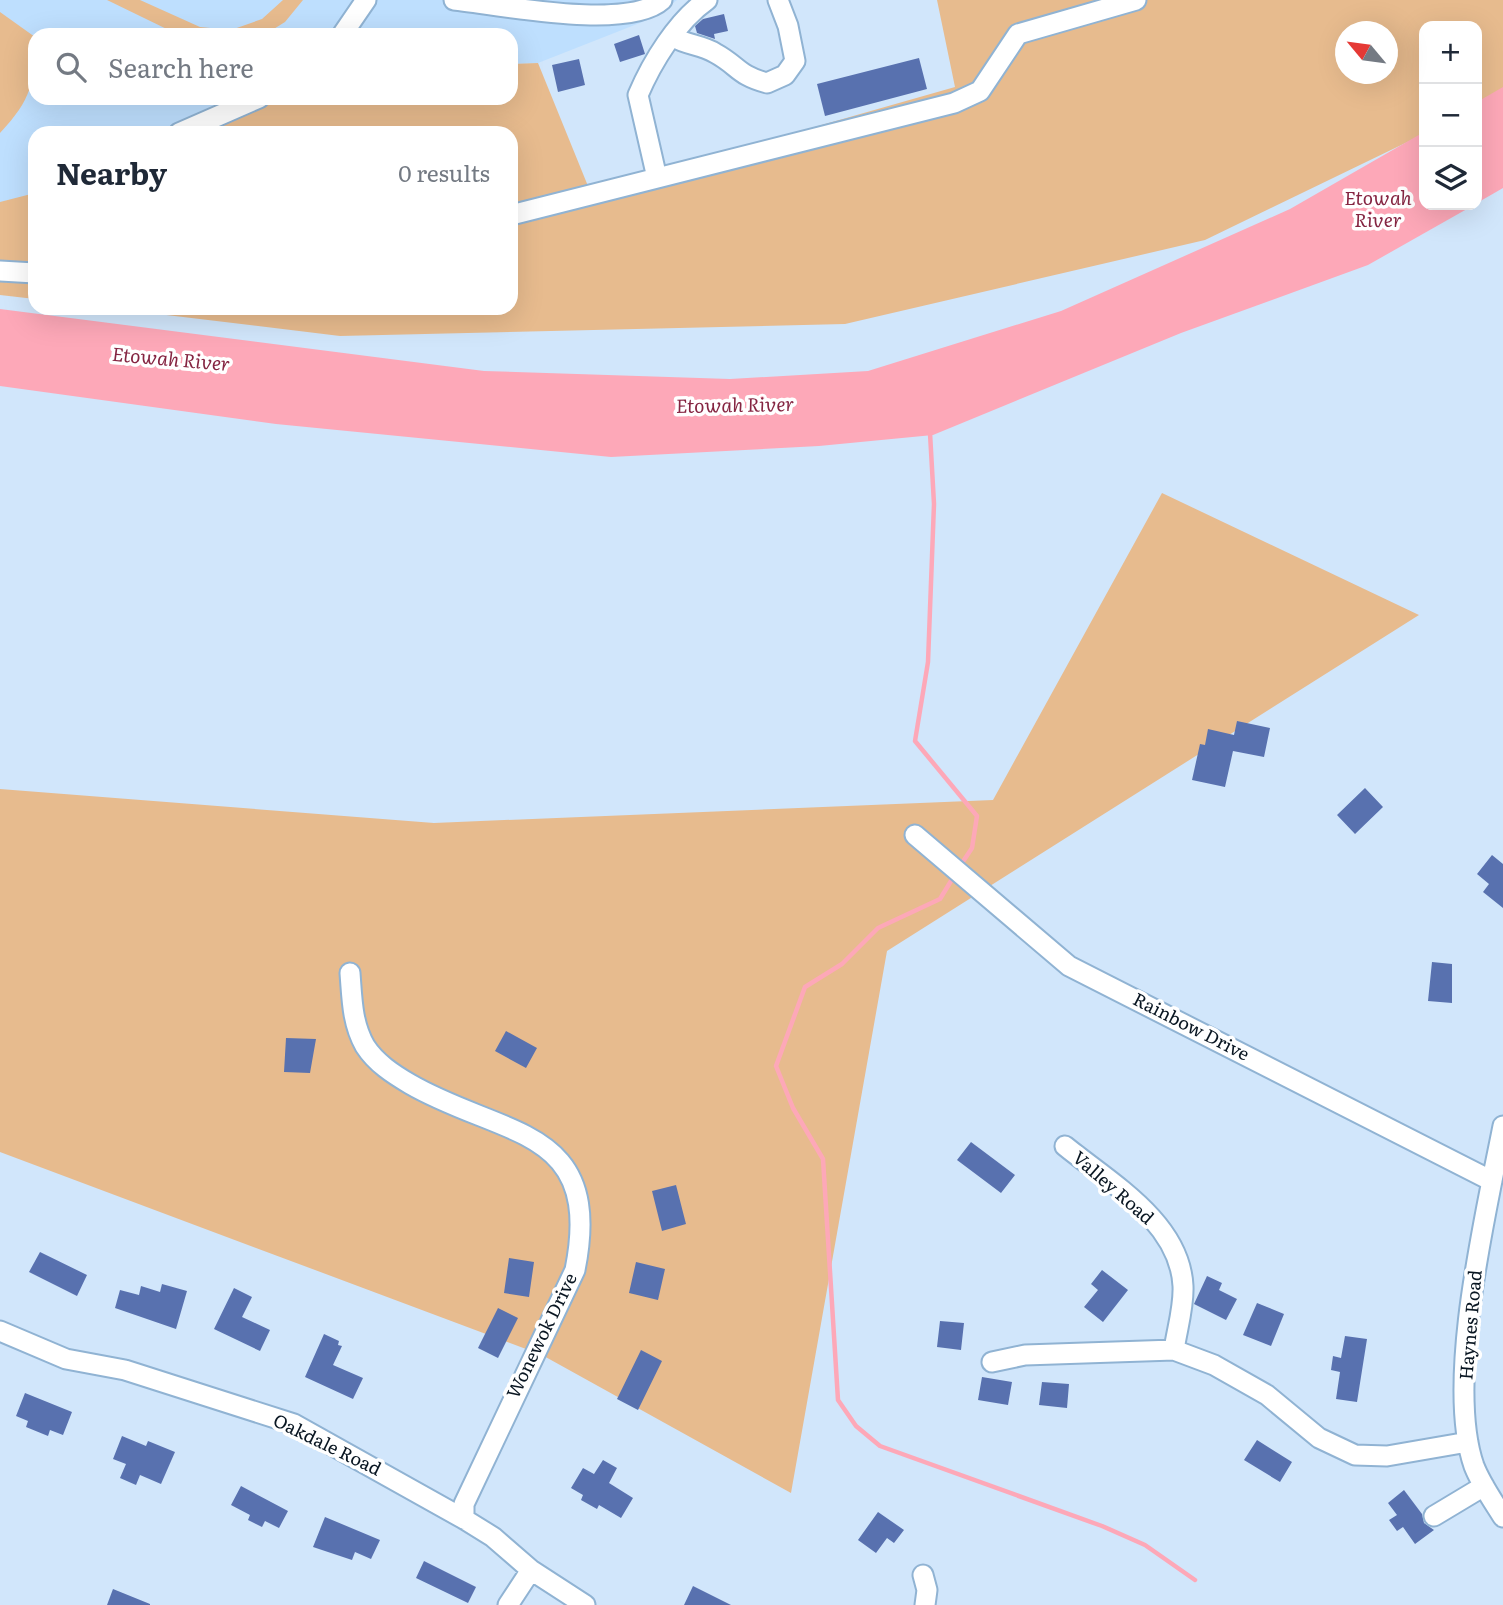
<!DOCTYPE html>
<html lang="en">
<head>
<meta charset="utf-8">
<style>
  body { margin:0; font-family:Literata,serif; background:#f6f6f7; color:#1f2937 }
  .controls { position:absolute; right:21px; top:21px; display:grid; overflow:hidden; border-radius:14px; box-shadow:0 7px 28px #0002 }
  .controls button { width:63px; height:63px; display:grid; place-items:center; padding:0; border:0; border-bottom:2px solid #e0e1e3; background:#fff; color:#1f2937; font:35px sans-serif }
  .compass { position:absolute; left:1335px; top:21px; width:63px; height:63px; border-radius:50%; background:#fff; box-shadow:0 7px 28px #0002; rotate:299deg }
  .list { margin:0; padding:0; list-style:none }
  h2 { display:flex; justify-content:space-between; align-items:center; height:91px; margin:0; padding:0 28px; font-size:30px }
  h2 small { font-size:23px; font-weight:400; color:#747a83 }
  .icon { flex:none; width:38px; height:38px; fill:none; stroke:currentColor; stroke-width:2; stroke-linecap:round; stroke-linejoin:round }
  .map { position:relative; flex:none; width:1503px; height:1605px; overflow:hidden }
  .search { position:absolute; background:#fff; box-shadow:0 7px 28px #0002; left:28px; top:28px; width:490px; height:77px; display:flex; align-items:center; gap:18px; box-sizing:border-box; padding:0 24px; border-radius:21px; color:#747a83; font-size:26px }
  .panel { position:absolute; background:#fff; box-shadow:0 7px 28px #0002; left:28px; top:126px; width:490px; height:189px; border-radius:21px }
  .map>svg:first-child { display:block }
  .built { fill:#bedffe }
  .green { fill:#e7bb8e; fill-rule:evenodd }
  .water { fill:#fda8b8 }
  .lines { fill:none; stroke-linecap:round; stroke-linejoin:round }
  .stream { stroke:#fda8b8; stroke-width:4.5 }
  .building { fill:#5871af }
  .minor-casing { stroke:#90b3d3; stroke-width:23 }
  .minor { stroke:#fff; stroke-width:19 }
  .labels { text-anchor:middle; stroke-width:7; stroke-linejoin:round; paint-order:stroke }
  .street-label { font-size:18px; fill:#091622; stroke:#fff }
  .water-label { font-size:19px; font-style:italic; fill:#852542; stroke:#fff }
</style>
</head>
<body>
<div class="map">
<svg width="1503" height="1605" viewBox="0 0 1503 1605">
  <rect width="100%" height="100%" fill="#d1e6fb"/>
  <path class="built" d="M 0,0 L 677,0 L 655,17 L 538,63 L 511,64 L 511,35 L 35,35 L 35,98 L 276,98 L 200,133 L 35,133 L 35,250 L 0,251 Z"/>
  <path class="green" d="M 107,0 L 140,0 L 200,27 L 231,30 L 262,19 L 283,0 L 303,0 L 285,22 L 264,35 L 179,35 Z
    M 937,0 L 1503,0 L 1503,97 L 1477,109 L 1477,26 L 1424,26 L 1424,134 L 1205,240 L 845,324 L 340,336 L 108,308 L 511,308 L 511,133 L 200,133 L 276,98 L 511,98 L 511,64 L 538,63 L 590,191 L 955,87 ZM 1346,32 L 1388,32 L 1388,74 L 1346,74 Z
    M 0,12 L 35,37 C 35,82 32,99 0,133 Z
    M 35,193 L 35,299 L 0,295 L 0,202 Z
    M 1162,493 L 1419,615 L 887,951 L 791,1493 L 542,1355 L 0,1152 L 0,789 L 434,823 L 993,800 Z"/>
  <path class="water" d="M 1503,87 L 1503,188 L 1477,203 L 1477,102 Z
    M 1424,132 L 1424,205 L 1474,205 L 1368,265 L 1181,333 L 933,435 L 819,446 L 611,457 L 276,424 L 0,386 L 0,309 L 484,371 L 730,379 L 868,371 L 1061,311 L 1290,209 Z"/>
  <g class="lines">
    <path class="stream" d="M 930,433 L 934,504 L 928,662 L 915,741 L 977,816 L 972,848 L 964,860
      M 951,881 L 940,899 L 878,928 L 842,964 L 805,987 L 776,1066 L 793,1108 L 823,1159 L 838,1400 L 856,1426 L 880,1446 L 1102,1526 L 1145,1545 L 1195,1580"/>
  </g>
  <path class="building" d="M 724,14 L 728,31 L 714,34 L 715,39 L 697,33 L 695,26 L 703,19 Z
    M 639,35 L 645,54 L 620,62 L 614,44 Z
    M 919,58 L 927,89 L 825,116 L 817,84 Z
    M 579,59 L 585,85 L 558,92 L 552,65 Z
    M 1237,721 L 1270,728 L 1264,757 L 1233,751 L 1225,787 L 1192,780 L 1200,744 L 1205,745 L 1208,729 L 1234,735 Z
    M 1365,788 L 1383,807 L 1355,834 L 1337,815 Z
    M 1492,855 L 1503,864 L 1503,908 L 1483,892 L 1489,884 L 1477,874 Z
    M 1432,962 L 1452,964 L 1452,1003 L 1428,1001 Z
    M 506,1031 L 537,1048 L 526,1068 L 495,1051 Z
    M 286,1038 L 316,1039 L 310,1073 L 284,1072 Z
    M 971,1142 L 1015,1175 L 1001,1193 L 957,1160 Z
    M 676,1185 L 686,1224 L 662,1231 L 652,1191 Z
    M 40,1252 L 87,1275 L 77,1296 L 29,1272 Z
    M 509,1258 L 534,1262 L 529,1297 L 504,1293 Z
    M 636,1262 L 665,1269 L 658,1300 L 629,1293 Z
    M 1102,1270 L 1128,1290 L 1103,1322 L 1084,1307 L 1098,1290 L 1091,1284 Z
    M 1207,1276 L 1222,1283 L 1219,1290 L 1237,1299 L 1226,1320 L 1194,1304 Z
    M 162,1284 L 187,1291 L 176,1329 L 115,1308 L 120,1290 L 139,1295 L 141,1286 L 160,1292 Z
    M 234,1288 L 252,1297 L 242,1317 L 270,1330 L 260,1351 L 214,1329 Z
    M 1257,1303 L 1284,1314 L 1271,1346 L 1243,1335 Z
    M 498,1308 L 518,1318 L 498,1358 L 478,1348 Z
    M 940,1321 L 964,1323 L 961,1350 L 937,1347 Z
    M 324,1334 L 339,1341 L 338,1345 L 342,1346 L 333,1365 L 363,1378 L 353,1399 L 305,1377 Z
    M 1345,1336 L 1367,1339 L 1357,1402 L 1336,1399 L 1340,1372 L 1331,1370 L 1333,1356 L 1341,1358 Z
    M 641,1350 L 662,1361 L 638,1410 L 617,1399 Z
    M 982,1377 L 1012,1382 L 1008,1405 L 978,1400 Z
    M 1042,1382 L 1069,1384 L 1067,1408 L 1039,1405 Z
    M 25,1393 L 72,1412 L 63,1435 L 50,1430 L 48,1436 L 26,1427 L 28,1421 L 16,1416 Z
    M 122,1436 L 146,1446 L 148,1441 L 175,1452 L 161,1484 L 140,1475 L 136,1485 L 120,1478 L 126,1464 L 113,1459 Z
    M 1257,1440 L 1292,1462 L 1280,1482 L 1244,1460 Z
    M 603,1460 L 617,1468 L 609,1483 L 633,1498 L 621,1518 L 599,1505 L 597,1509 L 581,1500 L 583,1495 L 571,1488 L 583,1468 L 594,1474 Z
    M 241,1486 L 288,1511 L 279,1528 L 265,1521 L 262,1527 L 248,1520 L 250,1515 L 231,1505 Z
    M 1404,1490 L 1422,1514 L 1424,1523 L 1434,1530 L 1415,1544 L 1403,1527 L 1397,1531 L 1389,1520 L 1397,1515 L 1388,1503 Z
    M 878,1512 L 904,1530 L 894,1543 L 887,1538 L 876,1553 L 858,1540 Z
    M 325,1517 L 380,1540 L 371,1559 L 355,1552 L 352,1560 L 313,1547 Z
    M 424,1561 L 476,1587 L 468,1603 L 416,1578 Z
    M 693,1586 L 731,1605 L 684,1605 Z
    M 113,1589 L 150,1604 L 150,1605 L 107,1605 Z"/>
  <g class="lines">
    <g class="minor-casing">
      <path id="minor" d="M 454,0 C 500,5 628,31 662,0
        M 342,35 L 366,0
        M 673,37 C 687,45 702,45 715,53 C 739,66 737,75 767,83 L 785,75 L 795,61 L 788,26 L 778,0
        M 179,133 L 259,98
        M 657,178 L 638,95 C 652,62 677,21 707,0
        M 511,215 L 954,103 L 980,91 L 1018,34 L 1136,0
        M 0,271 L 35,273
        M 915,835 L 1069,966 L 1492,1181
        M 350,973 C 352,999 352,1023 365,1046 C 376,1063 393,1074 410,1084 C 503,1138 604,1125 575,1270 L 464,1504 L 464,1519
        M 1503,1126 C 1486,1213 1445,1383 1474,1466 C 1481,1484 1493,1501 1503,1517
        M 1065,1146 C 1109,1182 1180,1222 1183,1286 C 1184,1307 1177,1329 1174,1350
        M 0,1331 L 66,1359 L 125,1370 L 294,1424 L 464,1519 L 493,1537 L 531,1570 L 585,1605
        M 992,1362 L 1025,1355 L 1174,1350 L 1214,1365 L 1267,1395 L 1319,1438 L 1355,1455 L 1387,1456 L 1468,1442
        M 1434,1516 L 1484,1486
        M 923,1575 L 927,1590 L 925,1605
        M 508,1605 L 531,1570"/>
    </g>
    <use href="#minor" class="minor"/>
  </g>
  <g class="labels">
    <g class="street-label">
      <text transform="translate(1191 1027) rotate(27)" y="6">Rainbow Drive</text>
      <text transform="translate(1113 1188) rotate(41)" y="6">Valley Road</text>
      <text transform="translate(1471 1325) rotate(-85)" y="6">Haynes Road</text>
      <text transform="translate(542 1336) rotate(-64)" y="6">Wonewok Drive</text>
      <text transform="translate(327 1445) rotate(26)" y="6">Oakdale Road</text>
    </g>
    <g class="water-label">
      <text x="1378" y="205">Etowah<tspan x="1378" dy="22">River</tspan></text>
      <text transform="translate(171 359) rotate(5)" y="7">Etowah River</text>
      <text transform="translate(735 405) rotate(-1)" y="7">Etowah River</text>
    </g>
  </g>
</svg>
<div class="controls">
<button>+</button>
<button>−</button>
<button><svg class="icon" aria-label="layers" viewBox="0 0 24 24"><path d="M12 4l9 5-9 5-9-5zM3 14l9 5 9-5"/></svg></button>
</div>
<svg class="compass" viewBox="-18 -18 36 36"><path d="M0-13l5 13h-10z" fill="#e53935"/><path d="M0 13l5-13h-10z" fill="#747a83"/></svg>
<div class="search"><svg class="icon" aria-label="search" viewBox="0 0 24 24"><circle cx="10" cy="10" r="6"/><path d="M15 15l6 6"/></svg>Search here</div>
<section class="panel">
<h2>Nearby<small>0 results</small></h2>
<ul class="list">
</ul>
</section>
</div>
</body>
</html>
